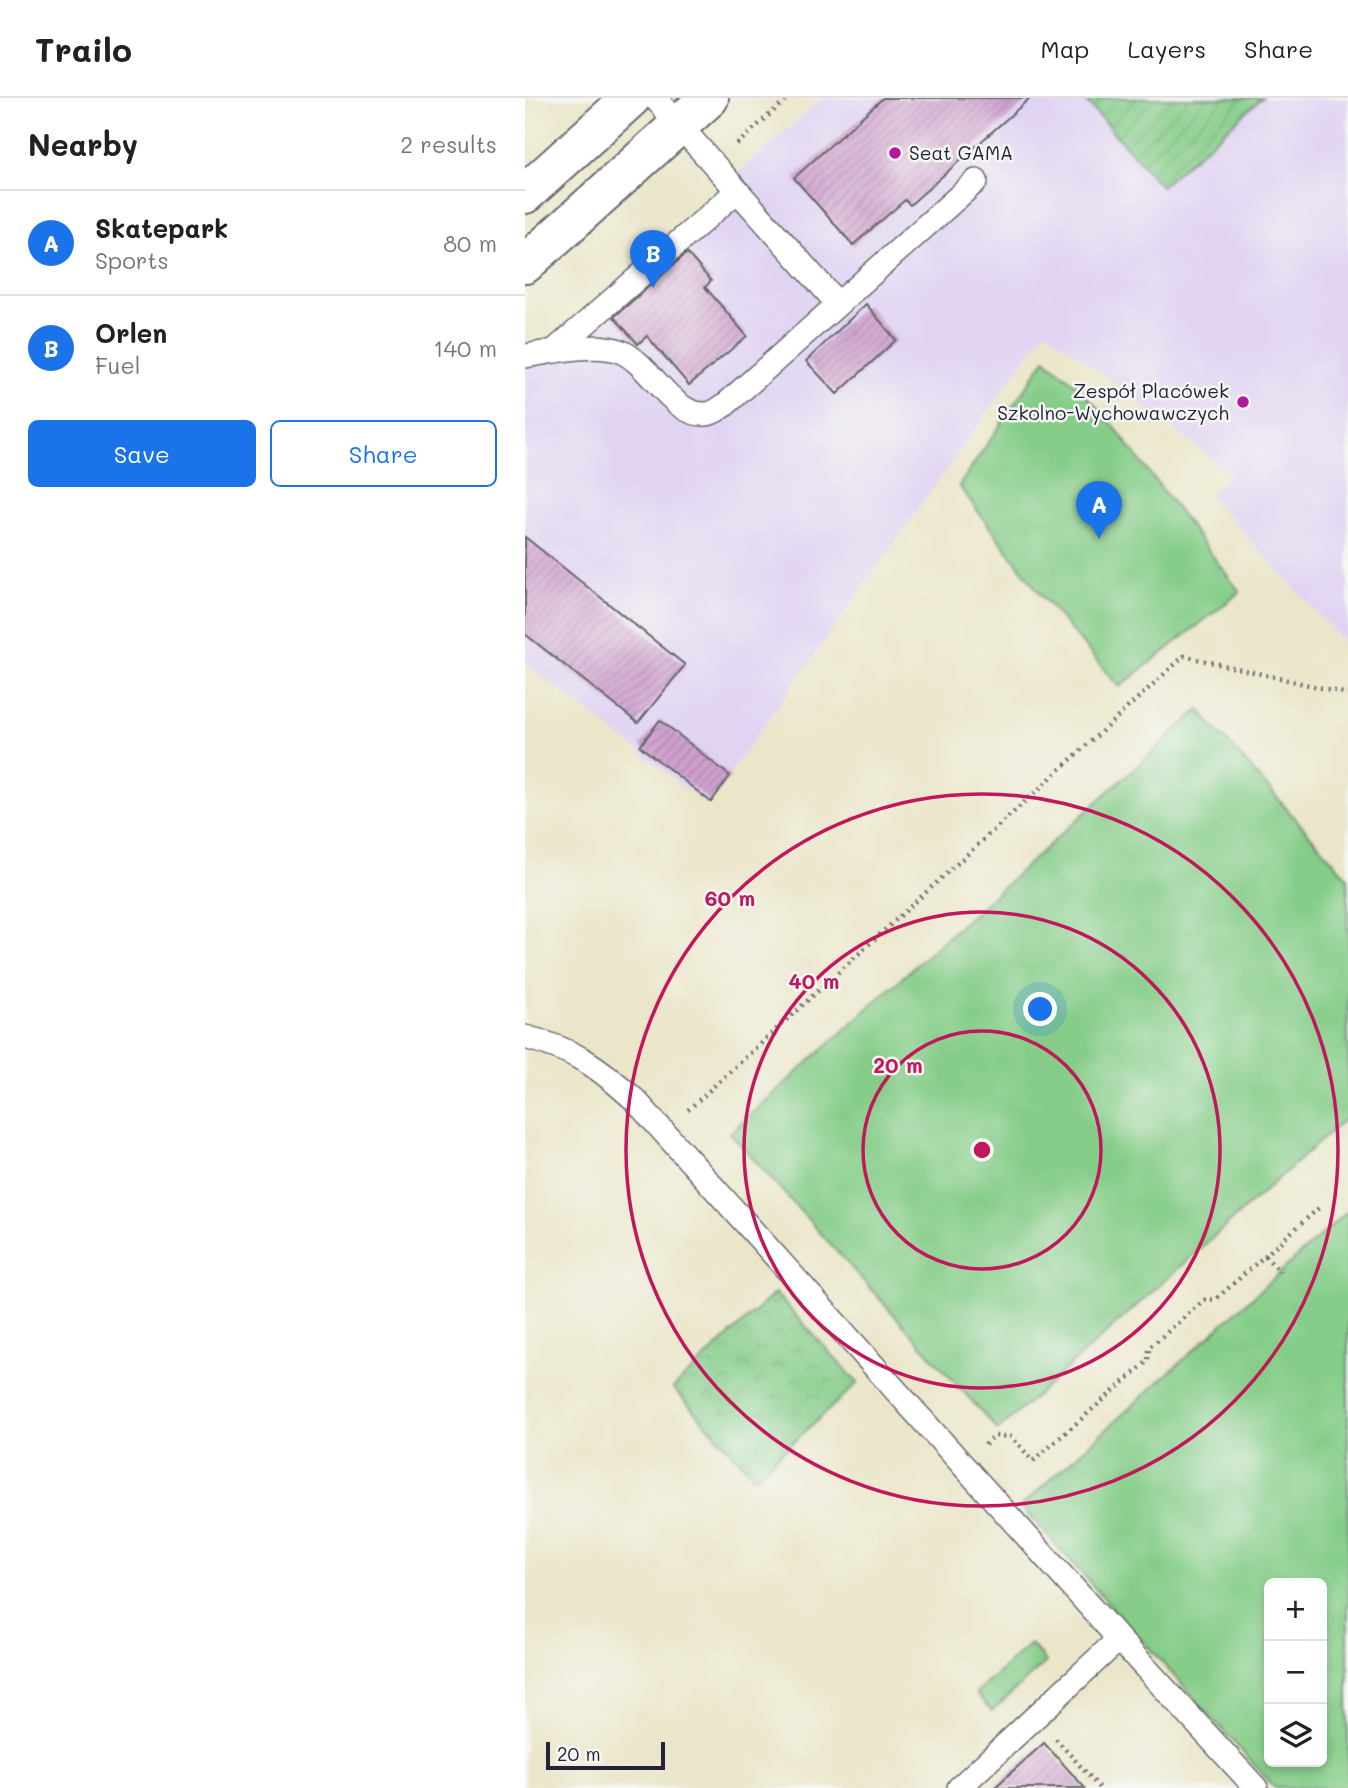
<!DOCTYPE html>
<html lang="en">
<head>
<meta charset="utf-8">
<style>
  body { margin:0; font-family:Mali,sans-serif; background:#f2f2f2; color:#202124 }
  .controls { position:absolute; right:21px; bottom:21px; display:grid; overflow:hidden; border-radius:10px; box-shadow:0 4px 10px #0003 }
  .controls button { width:63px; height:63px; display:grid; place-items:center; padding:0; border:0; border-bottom:2px solid #e0e0e0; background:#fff; color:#202124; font:35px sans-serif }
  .scale { position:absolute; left:21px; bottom:18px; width:119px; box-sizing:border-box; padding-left:7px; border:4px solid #22223b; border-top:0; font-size:19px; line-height:24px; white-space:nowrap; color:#22223b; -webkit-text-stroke:5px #f6f6f2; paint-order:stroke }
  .you { position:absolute; left:516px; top:912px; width:24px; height:24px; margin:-18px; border:5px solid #fff; border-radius:50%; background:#1a73e8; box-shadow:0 0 0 10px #1a73e833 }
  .badge { display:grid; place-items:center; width:46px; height:46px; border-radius:50%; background:#1a73e8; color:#fff; font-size:23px; font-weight:700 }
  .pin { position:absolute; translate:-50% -58px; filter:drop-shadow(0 2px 4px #0008) }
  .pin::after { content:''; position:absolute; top:37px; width:24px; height:21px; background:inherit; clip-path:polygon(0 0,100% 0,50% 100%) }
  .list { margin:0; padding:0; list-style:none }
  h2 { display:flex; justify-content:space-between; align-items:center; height:91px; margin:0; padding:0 28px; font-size:30px }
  h2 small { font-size:23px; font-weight:400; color:#757577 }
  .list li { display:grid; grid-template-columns:46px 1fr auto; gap:21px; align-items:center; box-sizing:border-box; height:105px; padding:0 28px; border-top:2px solid #e0e0e0 }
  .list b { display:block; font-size:26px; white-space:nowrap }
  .list p { margin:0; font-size:23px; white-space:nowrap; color:#757577 }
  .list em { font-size:23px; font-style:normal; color:#757577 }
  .actions { display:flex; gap:14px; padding:21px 28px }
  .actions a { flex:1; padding:16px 0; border:2px solid #1a73e8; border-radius:10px; text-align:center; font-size:24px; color:#1a73e8 }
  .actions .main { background:#1a73e8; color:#fff }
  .icon { flex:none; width:38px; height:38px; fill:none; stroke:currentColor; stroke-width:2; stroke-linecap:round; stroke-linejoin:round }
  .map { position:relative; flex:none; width:823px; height:1690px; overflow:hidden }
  header { display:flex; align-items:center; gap:42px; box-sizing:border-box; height:98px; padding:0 35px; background:#fff; border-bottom:2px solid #e0e0e0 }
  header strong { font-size:33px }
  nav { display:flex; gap:38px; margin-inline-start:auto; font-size:24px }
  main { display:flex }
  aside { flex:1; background:#fff }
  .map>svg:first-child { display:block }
  .built { fill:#e1d4f3 }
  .grass { fill:#85cd89; stroke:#547862; stroke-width:2; fill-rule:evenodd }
  .park { fill:url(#park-crowns); stroke:#547862; stroke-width:2 }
  .garden { fill:url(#garden-furrows); stroke:#547862; stroke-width:2 }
  .building { fill:url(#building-hatch) }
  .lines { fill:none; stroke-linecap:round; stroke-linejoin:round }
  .service-casing { stroke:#68676d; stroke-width:26 }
  .secondary-casing { stroke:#68676d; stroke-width:42 }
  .path { stroke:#68676d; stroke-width:4.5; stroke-dasharray:2 5; stroke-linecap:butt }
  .service { stroke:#fff; stroke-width:23 }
  .secondary { stroke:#fff; stroke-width:38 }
  .ring { fill:none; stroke:#c2185b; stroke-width:3.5 }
  .poi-dot { fill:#b5179e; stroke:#f6f6f2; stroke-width:2.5 }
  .labels { text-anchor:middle; stroke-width:5; stroke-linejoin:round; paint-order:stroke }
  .poi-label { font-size:19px; fill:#22223b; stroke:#f6f6f2; text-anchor:start }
  .centre { fill:#c2185b; stroke:#f6f6f2; stroke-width:3.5 }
  .ring-label { font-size:21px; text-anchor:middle; font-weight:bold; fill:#c2185b; stroke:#f6f6f2; stroke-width:5; stroke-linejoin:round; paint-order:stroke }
</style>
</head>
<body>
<header>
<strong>Trailo</strong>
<nav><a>Map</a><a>Layers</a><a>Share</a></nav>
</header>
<main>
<aside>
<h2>Nearby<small>2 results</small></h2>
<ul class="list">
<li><span class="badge">A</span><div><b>Skatepark</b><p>Sports</p></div><em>80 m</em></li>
<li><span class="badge">B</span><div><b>Orlen</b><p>Fuel</p></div><em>140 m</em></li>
</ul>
<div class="actions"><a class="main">Save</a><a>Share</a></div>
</aside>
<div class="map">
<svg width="823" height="1690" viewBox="0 0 823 1690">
  <defs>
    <pattern id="park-crowns" width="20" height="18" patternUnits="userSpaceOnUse" patternTransform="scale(1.75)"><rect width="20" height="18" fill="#85cd89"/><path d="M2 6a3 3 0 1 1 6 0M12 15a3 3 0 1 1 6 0" fill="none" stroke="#73b077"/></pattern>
    <pattern id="garden-furrows" width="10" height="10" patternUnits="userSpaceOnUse" patternTransform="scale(1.75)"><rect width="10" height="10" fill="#85cd89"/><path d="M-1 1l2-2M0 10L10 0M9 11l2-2" fill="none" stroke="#73b077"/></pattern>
    <pattern id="building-hatch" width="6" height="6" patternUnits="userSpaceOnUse" patternTransform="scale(1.75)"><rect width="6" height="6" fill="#d0a1cf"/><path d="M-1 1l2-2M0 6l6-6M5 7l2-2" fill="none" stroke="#a883a9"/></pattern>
  </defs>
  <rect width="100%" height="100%" fill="#f6f6f2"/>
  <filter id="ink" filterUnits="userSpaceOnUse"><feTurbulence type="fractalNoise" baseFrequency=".0143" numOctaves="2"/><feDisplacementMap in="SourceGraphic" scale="14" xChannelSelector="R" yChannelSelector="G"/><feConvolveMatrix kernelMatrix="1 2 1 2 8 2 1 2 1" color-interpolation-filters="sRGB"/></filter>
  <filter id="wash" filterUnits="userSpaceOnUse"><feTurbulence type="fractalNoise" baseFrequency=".00686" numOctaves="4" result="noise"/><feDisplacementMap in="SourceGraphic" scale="28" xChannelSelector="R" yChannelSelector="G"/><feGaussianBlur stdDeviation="1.57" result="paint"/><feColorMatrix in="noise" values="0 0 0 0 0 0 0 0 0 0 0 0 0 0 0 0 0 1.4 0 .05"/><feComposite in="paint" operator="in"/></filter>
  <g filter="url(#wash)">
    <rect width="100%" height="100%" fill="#ebe6c9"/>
    <path class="built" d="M 297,0 L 558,0 L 636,88 L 737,0 L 823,0 L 823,549 L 684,397 L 706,376 L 521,232 L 182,707 L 0,564 L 0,264 Z"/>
    <path class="grass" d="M 520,261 L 553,288 L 588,327 L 715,494 L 594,589 L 516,497 L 434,388 Z
      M 674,612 L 823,780 L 823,1018 L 473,1332 L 205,1035 Z
      M 823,1113 L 823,1690 L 750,1690 L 496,1408 ZM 744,1485 L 797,1485 L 797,1664 L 744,1664 Z
      M 505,1546 L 521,1564 L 467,1613 L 451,1595 Z"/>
    <path class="park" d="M 250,1195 L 333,1285 L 230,1379 L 148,1290 Z"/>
    <path class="garden" d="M 558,0 L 737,0 L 636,88 Z"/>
    <g id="blocks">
      <path class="building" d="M 358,0 L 505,0 L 385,107 L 380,102 L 328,147 L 269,80 Z
        M 162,155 L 186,183 L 180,189 L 222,238 L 164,287 L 122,238 L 113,246 L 89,219 Z
        M 341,206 L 371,242 L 312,296 L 281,263 Z
        M 0,439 L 160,567 L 113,625 L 0,536 Z
        M 135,622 L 205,678 L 186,704 L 115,648 Z
        M 519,1645 L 560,1690 L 469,1690 Z"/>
    </g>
  </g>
  <g filter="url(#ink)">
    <use href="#blocks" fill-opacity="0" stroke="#68676d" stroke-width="2"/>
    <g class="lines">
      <g class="service-casing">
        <path id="service" d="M 130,0 L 313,206
          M 29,253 L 211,94
          M 0,258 C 25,254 73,243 97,254 C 126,267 148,319 181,316 C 188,316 195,310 200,307 L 451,83
          M 0,939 C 50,952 73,968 111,1003 L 594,1541 L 434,1690
          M 594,1541 L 731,1690"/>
      </g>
      <g class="secondary-casing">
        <path id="secondary" d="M 0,96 L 106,0
          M 0,166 L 184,0"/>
      </g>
      <path class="path" d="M 212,46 L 263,0
        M 163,1012 L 659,558 L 823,596
        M 740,1158 L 755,1174
        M 460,1347 L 469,1338 L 487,1339 L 508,1363 L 623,1263 L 624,1250 L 679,1202 L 691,1201 L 796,1108
        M 531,1641 L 575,1690"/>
      <use href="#service" class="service"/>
      <use href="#secondary" class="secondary"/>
    </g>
  </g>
  <g class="ring">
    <circle cx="457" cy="1052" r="119"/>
    <circle cx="457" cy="1052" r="238"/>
    <circle cx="457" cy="1052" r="356"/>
  </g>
  <g class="poi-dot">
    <circle cx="370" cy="55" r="7"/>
    <circle cx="718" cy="304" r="7"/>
  </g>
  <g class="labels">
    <g class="poi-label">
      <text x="384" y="62">Seat GAMA</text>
      <text x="704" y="300" text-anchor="end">Zespół Placówek<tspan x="704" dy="22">Szkolno-Wychowawczych</tspan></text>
    </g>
  </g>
  <circle cx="457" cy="1052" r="10" class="centre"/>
  <g class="ring-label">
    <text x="205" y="808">60 m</text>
    <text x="289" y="891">40 m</text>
    <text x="373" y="975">20 m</text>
  </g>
</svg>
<div class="controls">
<button>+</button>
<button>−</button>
<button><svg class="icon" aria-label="layers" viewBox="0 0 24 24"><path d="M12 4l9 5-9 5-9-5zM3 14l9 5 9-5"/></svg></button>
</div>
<div class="scale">20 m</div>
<div class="you"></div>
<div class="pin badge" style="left:574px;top:441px">A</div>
<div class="pin badge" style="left:128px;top:190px">B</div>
</div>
</main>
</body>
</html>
